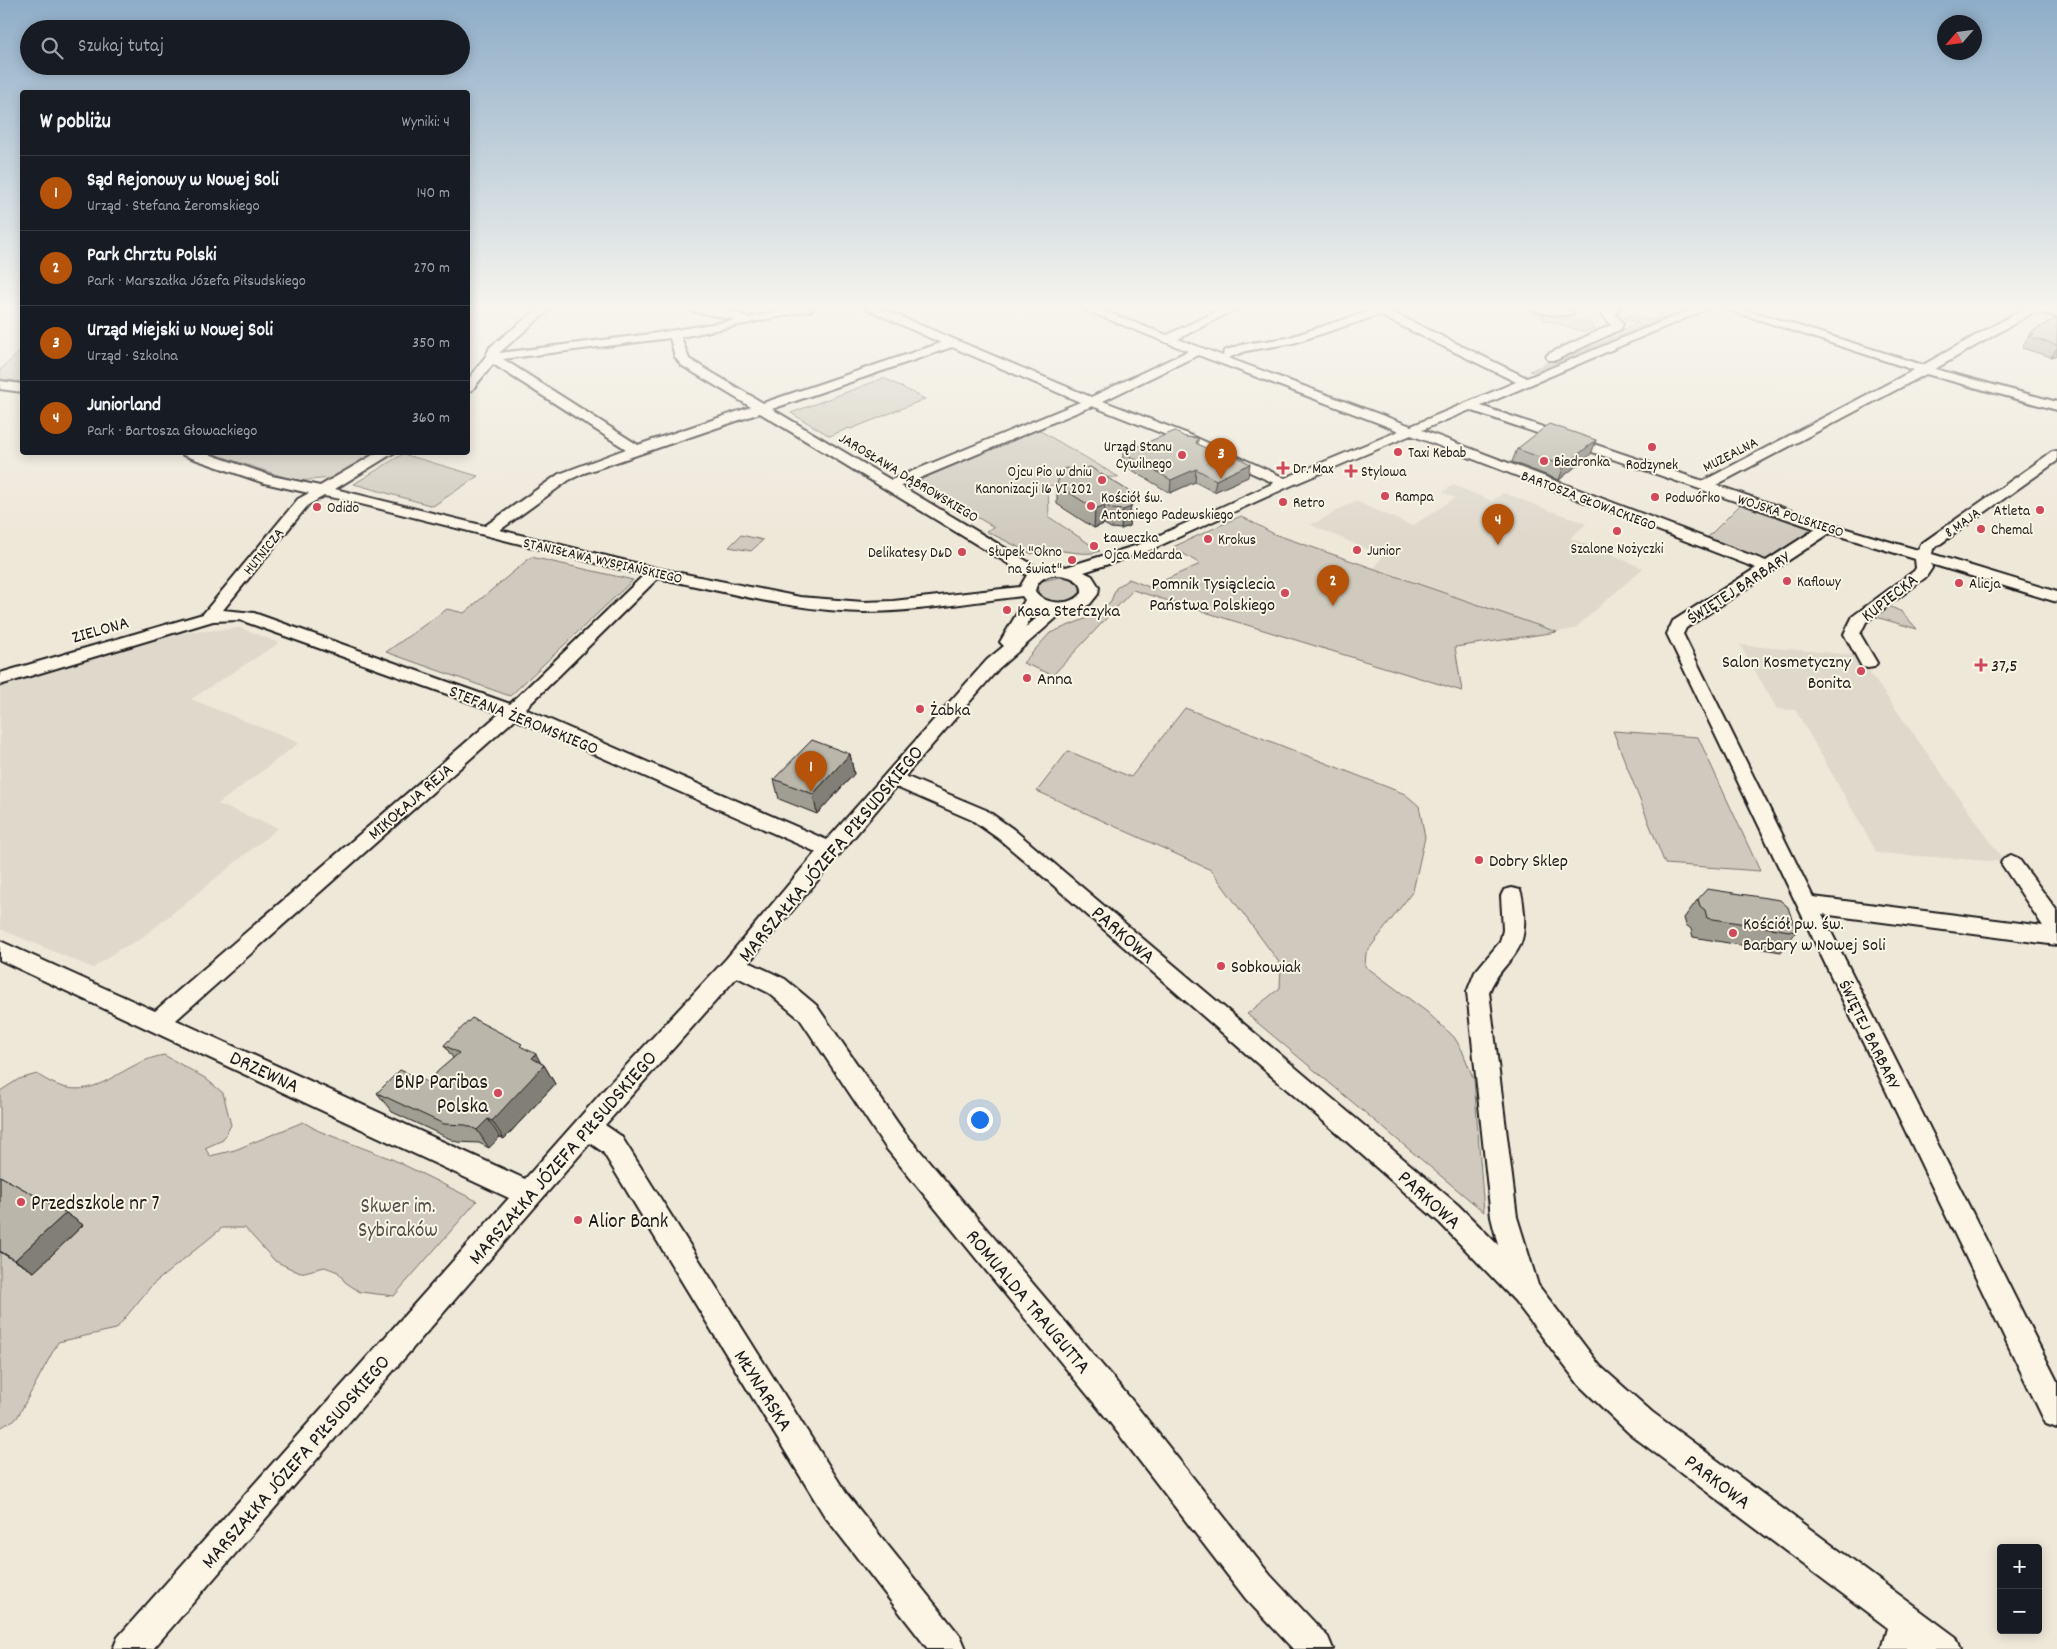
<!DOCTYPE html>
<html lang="pl">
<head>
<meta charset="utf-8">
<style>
  body { margin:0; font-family:Dekko,sans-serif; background:#242831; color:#f1f3f6 }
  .controls { position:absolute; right:15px; bottom:15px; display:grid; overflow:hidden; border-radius:5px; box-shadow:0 2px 12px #0003 }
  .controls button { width:45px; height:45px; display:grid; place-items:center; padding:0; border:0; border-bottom:1px solid #363941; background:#171b24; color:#f1f3f6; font:25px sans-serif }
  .compass { position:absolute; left:1937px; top:15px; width:45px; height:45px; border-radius:50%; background:#171b24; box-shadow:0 2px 12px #0003; rotate:242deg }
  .you { position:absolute; left:979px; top:1119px; width:18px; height:18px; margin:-12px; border:4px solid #fff; border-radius:50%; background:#1a73e8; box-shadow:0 0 0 8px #1a73e833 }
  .badge { display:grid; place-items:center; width:32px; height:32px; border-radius:50%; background:#b45309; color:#fff; font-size:16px; font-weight:700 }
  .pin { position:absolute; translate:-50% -41px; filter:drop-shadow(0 1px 2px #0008) }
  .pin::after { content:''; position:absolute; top:26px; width:18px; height:15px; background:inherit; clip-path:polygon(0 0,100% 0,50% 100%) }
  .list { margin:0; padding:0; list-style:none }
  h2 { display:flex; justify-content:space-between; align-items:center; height:65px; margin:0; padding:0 20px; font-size:21px }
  h2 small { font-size:16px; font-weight:400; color:#9ea1a6 }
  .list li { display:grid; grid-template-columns:32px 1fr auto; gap:15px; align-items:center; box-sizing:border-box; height:75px; padding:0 20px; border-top:1px solid #363941 }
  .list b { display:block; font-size:19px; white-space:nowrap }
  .list p { margin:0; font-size:16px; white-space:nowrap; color:#9ea1a6 }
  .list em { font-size:16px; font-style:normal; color:#9ea1a6 }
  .icon { flex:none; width:28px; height:28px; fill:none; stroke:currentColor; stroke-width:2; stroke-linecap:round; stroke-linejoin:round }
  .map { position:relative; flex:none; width:2057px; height:1649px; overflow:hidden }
  .search { position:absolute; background:#171b24; box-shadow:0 2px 12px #0003; left:20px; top:20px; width:450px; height:55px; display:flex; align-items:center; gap:12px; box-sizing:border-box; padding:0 18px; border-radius:28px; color:#9ea1a6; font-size:19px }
  .panel { position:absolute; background:#171b24; box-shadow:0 2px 12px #0003; left:20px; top:90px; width:450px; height:365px; border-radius:5px }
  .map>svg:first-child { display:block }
  .built { fill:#ded9cb }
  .green { fill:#cfcabd; stroke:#76736c }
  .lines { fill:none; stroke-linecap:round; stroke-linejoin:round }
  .minor-casing { stroke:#1c1c1c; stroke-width:4 }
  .minor { fill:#fcf5e5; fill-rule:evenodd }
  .wall { fill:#a09d92; stroke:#1c1c1c }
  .shaded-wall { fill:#827f77; stroke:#1c1c1c }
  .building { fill:#bab6aa; stroke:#1c1c1c }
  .poi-dot { fill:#d1495b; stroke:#fcf5e5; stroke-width:2 }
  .labels { text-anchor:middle; stroke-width:4; stroke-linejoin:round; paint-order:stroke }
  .far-poi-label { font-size:15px; fill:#1c1c1c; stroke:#fcf5e5; text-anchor:start }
  .far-street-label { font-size:15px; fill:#1c1c1c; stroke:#fcf5e5 }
  .poi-label { font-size:18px; fill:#1c1c1c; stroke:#fcf5e5; text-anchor:start }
  .street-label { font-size:18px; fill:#1c1c1c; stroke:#fcf5e5 }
  .near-street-label { font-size:21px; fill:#1c1c1c; stroke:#fcf5e5 }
  .near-poi-label { font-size:21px; fill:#1c1c1c; stroke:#fcf5e5; text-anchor:start }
  .near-park-label { font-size:21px; fill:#52504c; stroke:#fcf5e5 }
</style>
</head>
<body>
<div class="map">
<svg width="2057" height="1649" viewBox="0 0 2057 1649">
  <rect width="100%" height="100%" fill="#eee8d9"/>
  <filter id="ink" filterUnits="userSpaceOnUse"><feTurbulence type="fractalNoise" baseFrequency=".02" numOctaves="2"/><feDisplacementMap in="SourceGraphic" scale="10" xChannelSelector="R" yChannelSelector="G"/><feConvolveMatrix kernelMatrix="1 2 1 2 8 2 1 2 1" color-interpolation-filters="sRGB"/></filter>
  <g filter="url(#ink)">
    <path class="built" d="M 1453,485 L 1492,501 L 1504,493 L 1586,524 L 1570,538 L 1643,568 L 1574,629 L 1557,632 L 1374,568 L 1383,556 L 1311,525 L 1355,501 L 1412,526 L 1455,498 L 1443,492 Z
      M 241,628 L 279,643 L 191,699 L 299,743 L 218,804 L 278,828 L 139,940 L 118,950 L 93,968 L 0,929 L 0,687 L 164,637 L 182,633 Z
      M 1740,645 L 1857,655 L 2005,862 L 1877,853 L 1799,716 L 1795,710 L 1777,709 Z"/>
    <path class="green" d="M 1647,309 L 1673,309 L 1667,312 L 1672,314 L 1533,372 L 1530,371 L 1638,323 L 1624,318 L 1630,315 L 1648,321 L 1662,315 Z
      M 1529,312 L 1589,323 L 1595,328 L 1584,332 L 1543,319 L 1545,318 Z
      M 22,350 L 22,382 L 0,379 L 0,370 Z
      M 884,378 L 925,399 L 851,429 L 849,428 L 830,436 L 791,413 Z
      M 1037,429 L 1119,477 L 1070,478 L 1048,487 L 1049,517 L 1100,551 C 1079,559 1053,543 1032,554 L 986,531 L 994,527 L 914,481 Z
      M 211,453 L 377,452 L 377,453 L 333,478 L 296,481 Z
      M 403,454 L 478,476 L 433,506 L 354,484 Z
      M 1742,503 L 1818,530 L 1765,565 L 1704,541 Z
      M 1241,516 L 1274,534 L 1557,632 L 1455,647 L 1462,691 L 1133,590 L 1053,675 L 1023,663 L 1050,633 L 1097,614 L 1111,601 L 1116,588 L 1129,579 L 1149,587 L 1200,564 L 1173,547 Z
      M 741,535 L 763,540 L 751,551 L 729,547 Z
      M 531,557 L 633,580 L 510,696 L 386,652 L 447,609 L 464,613 Z
      M 1060,577 L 1072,579 L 1080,586 L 1080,593 C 1070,604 1053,604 1041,596 L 1037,588 L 1042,581 Z
      M 1889,606 L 1902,612 L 1917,629 L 1876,617 Z
      M 1185,708 L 1405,794 L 1419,806 L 1425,837 L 1413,891 L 1366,953 L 1365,966 L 1427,1012 L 1454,1037 L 1462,1050 L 1474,1080 L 1484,1212 L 1247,1014 L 1280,988 L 1281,965 L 1211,870 L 1037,791 L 1068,751 L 1131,777 Z
      M 1613,731 L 1698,737 L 1760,871 L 1665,864 Z
      M 164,1055 L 205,1078 L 223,1093 L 231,1125 L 223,1140 L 205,1148 L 210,1156 L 235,1150 L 303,1122 L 319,1131 L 394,1160 L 477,1201 L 394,1296 L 360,1292 L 345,1282 L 338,1272 L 325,1267 L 300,1273 L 275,1261 L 245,1228 L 222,1228 L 152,1285 L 116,1329 L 58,1342 L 17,1418 L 0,1428 L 0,1091 L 19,1079 L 37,1074 C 93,1113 114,1064 164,1055 Z"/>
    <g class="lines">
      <g class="minor-casing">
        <path id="minor" d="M 539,308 L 551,308 L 499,353 L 651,334 L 736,320 L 693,311 L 688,308 L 715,308 L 738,313 L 748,318 L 792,308 L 813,308 L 812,310 L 681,337 L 689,359 L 763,403 L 941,343 L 865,308 L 880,308 L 1091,397 L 1188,351 L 1080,308 L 1096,308 L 1167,335 L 1223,308 L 1238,308 L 1178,339 L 1223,356 L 1224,351 L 1244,344 L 1287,338 L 1370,311 L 1369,308 L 1384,308 L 1527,378 L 1694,308 L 1709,308 L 1481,406 L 1703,481 L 1914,370 L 1723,308 L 1741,308 L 1923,365 L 2025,308 L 2050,308 L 2057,310 L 2057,317 L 2036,311 L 1935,369 L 2057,402 L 2057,410 L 1926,374 L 1716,485 L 1833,525 L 1918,550 L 1921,544 L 2052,452 L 2057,451 L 2057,461 L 1933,549 L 1932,554 L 2057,592 L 2057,602 L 1931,564 L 1932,568 L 1926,577 L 1866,622 L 1860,634 L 1877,663 L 1874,667 L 1868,668 L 1862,667 L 1844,634 L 1853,616 L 1914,571 L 1916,568 L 1915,559 L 1830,533 L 1686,628 L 1683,634 L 1813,897 L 2043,926 L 2001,863 L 2004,858 L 2011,855 L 2018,858 L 2057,911 L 2057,945 L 1822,914 L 2057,1381 L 2057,1428 L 2046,1424 L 1667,634 L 1673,621 L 1756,568 L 1411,435 L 1290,486 L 1148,551 L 1084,572 L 1092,576 L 1099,587 L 1098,594 L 1090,604 L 1081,609 L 1063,612 L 999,668 L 905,776 L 986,810 L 1013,829 L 1458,1205 L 1498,1245 L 1491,1217 L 1467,992 L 1475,972 L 1500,942 L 1503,930 L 1501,896 L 1504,890 L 1512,888 L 1520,890 C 1523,897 1523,905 1524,913 C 1527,960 1503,957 1489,992 L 1517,1217 L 1538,1285 L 1600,1366 L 1652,1412 L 1956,1637 L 1961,1649 L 1882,1649 L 1888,1628 L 1630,1434 L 1580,1386 L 1515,1301 L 1440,1223 L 1045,878 L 999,839 L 972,820 L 896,787 L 749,962 L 785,979 L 816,1005 L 904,1132 L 1130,1398 L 1270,1575 L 1328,1637 L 1333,1649 L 1293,1649 L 1246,1599 L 1108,1420 L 886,1148 L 800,1019 L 769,993 L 737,977 L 605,1125 L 621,1136 L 846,1493 L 961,1637 L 966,1649 L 928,1649 L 824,1515 L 603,1152 L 590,1143 L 153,1649 L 113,1649 L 118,1637 L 509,1198 L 0,960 L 0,941 L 155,1011 L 500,713 L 240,620 L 213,621 L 0,685 L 0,673 L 203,614 L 298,499 L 309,493 L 264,483 L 183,455 L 182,452 L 203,452 L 272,476 L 320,486 L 378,452 L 395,452 L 335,489 L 485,526 L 559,474 L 626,449 L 493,364 L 472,390 L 468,391 L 468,380 L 486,356 L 490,347 ZM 1379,315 L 1516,382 L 1411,426 L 1228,358 L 1246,351 L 1293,343 ZM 670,338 L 675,357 L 681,365 L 751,407 L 638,445 L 503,359 ZM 952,347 L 1080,402 L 891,480 L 772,409 ZM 1198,355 L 1376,422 L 1399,431 L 1285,478 L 1188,434 L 1103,401 ZM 1092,406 L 1179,440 L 1274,483 L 1138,545 L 1066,567 L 1058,565 L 1040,569 L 901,486 ZM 1470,410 L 1816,529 L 1766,561 L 1422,430 ZM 760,413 L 1027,575 L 1020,587 L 893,601 L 863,602 L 800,597 L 655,568 L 500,530 L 569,480 L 584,473 ZM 324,496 L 341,499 L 644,575 L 510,704 L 254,613 L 223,610 L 308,505 ZM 1053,575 C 1065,574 1084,579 1082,593 C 1071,606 1045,606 1035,591 C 1037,581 1043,577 1053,575 ZM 658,578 C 726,592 795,611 864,612 C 916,612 970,602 1022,596 L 1025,600 L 1000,642 L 1004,646 L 987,660 L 827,840 L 525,709 ZM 1036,608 L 1046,610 L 1025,628 ZM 515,719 L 816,852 L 726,959 L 611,1082 L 525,1179 L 176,1020 Z
          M 1530,308 L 1560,308 L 1572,311 L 1574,313 C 1568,318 1536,313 1530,308 Z
          M 1608,308 L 1620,308 L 1615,314 L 1623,323 L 1621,329 L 1556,360 L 1548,360 L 1546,357 L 1548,354 L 1611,325 L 1602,314 Z
          M 0,381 L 22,384 L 22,392 L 0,389 Z"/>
      </g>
      <use href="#minor" class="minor"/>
    </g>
    <path class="wall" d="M 2057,318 L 2057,355 L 2051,357 L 2022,348 L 2030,333 Z
      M 1185,437 L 1198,438 L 1198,444 L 1248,477 L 1214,492 L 1195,482 L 1170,493 L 1122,464 L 1123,452 Z
      M 1596,440 L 1591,454 L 1559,480 L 1512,462 L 1517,449 Z
      M 1077,471 L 1132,493 L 1129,526 L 1121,529 L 1111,528 L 1104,524 L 1094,528 L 1057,504 L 1057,485 Z
      M 850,754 L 854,774 L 817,814 L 779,799 L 774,779 Z
      M 1698,899 L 1796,932 L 1781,952 L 1693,937 L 1691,929 L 1686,925 L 1684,918 Z
      M 444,1045 L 524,1048 L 541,1063 L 544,1065 L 555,1084 L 504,1139 L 500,1137 L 489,1148 L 479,1143 L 457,1142 L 392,1112 L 377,1093 L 430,1083 L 453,1058 Z
      M 0,1176 L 66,1213 L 83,1225 L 34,1272 L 0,1252 Z"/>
    <path class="shaded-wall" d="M 2057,348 L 2057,355 L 2051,357 Z
      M 1596,440 L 1591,454 L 1559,480 L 1564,466 Z
      M 1250,464 L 1248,477 L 1214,492 L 1216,480 Z
      M 1196,469 L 1195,482 L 1170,493 L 1171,480 Z
      M 1132,493 L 1129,526 L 1121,529 L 1123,510 Z
      M 1105,505 L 1104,524 L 1094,528 L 1095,509 Z
      M 850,754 L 854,774 L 817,814 L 813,794 Z
      M 536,1054 L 543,1067 L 544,1065 L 555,1084 L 504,1139 L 492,1121 L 532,1058 Z
      M 488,1119 L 500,1137 L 489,1148 L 477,1130 Z
      M 66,1213 L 83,1225 L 34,1272 L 15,1260 Z"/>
    <path class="building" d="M 2057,318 L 2057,345 L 2029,337 L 2034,334 L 2030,333 Z
      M 1549,424 L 1596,440 L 1564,466 L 1517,449 Z
      M 1175,431 L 1185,437 L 1198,438 L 1196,443 L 1222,457 L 1230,453 L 1250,464 L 1216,480 L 1196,469 L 1171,480 L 1123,452 Z
      M 1090,467 L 1132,493 L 1131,507 L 1123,510 L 1112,509 L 1105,505 L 1095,509 L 1057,485 L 1061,470 L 1066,468 L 1077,471 Z
      M 812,740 L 850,754 L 813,794 L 774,779 Z
      M 1707,889 L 1780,900 L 1788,907 L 1796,932 L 1707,918 L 1705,910 L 1700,906 L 1698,899 Z
      M 472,1018 L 522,1044 L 520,1046 L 536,1054 L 532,1058 L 544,1065 L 492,1121 L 488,1119 L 477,1130 L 466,1125 L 444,1124 L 377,1093 L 400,1070 L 430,1083 L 437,1072 L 459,1053 L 444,1045 Z
      M 0,1176 L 66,1213 L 15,1260 L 0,1251 Z"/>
  </g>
  <linearGradient id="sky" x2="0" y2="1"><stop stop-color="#8eadc8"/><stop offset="0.57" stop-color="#f7f5ee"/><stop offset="1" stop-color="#f7f5ee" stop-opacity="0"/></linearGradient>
  <rect width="2057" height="539" fill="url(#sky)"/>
  <g class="poi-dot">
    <circle cx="1652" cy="447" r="5"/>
    <circle cx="1398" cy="452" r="5"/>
    <circle cx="1182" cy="455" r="5"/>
    <circle cx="1544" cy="461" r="5"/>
    <path d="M1280.5 460.5h5v5h5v5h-5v5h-5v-5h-5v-5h5z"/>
    <path d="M1348.5 463.5h5v5h5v5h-5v5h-5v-5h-5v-5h5z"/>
    <circle cx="1102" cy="480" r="5"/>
    <circle cx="1385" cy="496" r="5"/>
    <circle cx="1655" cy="497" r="5"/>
    <circle cx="1283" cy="502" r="5"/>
    <circle cx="1091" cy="506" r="5"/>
    <circle cx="317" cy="507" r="5"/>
    <circle cx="2040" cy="510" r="5"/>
    <circle cx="1981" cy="529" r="5"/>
    <circle cx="1617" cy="531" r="5"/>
    <circle cx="1208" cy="539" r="5"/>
    <circle cx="1094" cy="546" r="5"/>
    <circle cx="1357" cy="550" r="5"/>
    <circle cx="962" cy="552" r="5"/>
    <circle cx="1072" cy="560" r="5"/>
    <circle cx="1787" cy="581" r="5"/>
    <circle cx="1959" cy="583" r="5"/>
    <circle cx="1285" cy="593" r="5"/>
    <circle cx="1007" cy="610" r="5"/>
    <path d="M1978.5 657.5h5v5h5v5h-5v5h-5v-5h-5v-5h5z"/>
    <circle cx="1861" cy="671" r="5"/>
    <circle cx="1027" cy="678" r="5"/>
    <circle cx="920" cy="709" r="5"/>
    <circle cx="1479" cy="860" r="5"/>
    <circle cx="1733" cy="933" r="5"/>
    <circle cx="1221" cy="966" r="5"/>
    <circle cx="498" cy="1093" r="5"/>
    <circle cx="21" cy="1202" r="5"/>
    <circle cx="578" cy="1220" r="5"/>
  </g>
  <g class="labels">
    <g class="far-poi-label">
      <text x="1172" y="451" text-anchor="end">Urząd Stanu<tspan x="1172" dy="17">Cywilnego</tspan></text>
      <text x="1408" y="457">Taxi Kebab</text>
      <text x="1554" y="466">Biedronka</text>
      <text x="1652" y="469" text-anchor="middle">Rodzynek</text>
      <text x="1293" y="473">Dr. Max</text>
      <text x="1092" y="476" text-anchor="end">Ojcu Pio w dniu<tspan x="1092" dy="17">Kanonizacji 16 VI 202</tspan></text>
      <text x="1361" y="476">Stylowa</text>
      <text x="1395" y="501">Rampa</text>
      <text x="1101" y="502">Kościół św.<tspan x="1101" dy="17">Antoniego Padewskiego</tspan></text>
      <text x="1665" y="502">Podwórko</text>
      <text x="1293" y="507">Retro</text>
      <text x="327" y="512">Odido</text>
      <text x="2030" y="515" text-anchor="end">Atleta</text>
      <text x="1991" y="534">Chemal</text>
      <text x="1104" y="542">Ławeczka<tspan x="1104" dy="17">Ojca Medarda</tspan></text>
      <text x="1218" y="544">Krokus</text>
      <text x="1617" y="553" text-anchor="middle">Szalone Nożyczki</text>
      <text x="1367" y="555">Junior</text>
      <text x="1062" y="556" text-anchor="end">Słupek "Okno<tspan x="1062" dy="17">na świat"</tspan></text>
      <text x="952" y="557" text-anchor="end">Delikatesy D&amp;D</text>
      <text x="1797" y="586">Kaflowy</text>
      <text x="1969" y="588">Alicja</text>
    </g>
    <g class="far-street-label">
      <text transform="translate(1730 454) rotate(-27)" y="5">MUZEALNA</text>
      <text transform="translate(909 477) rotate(31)" y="5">JAROSŁAWA DĄBROWSKIEGO</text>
      <text transform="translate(1589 500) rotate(21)" y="5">BARTOSZA GŁOWACKIEGO</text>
      <text transform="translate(1791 515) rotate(18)" y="5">WOJSKA POLSKIEGO</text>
      <text transform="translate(1962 522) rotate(-35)" y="5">8 MAJA</text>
      <text transform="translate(263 551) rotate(-51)" y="5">HUTNICZA</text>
      <text transform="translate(603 560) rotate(13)" y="5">STANISŁAWA WYSPIAŃSKIEGO</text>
    </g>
    <g class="poi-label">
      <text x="1275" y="589" text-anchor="end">Pomnik Tysiąclecia<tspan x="1275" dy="21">Państwa Polskiego</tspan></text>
      <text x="1017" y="616">Kasa Stefczyka</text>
      <text x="1851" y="667" text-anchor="end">Salon Kosmetyczny<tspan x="1851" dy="21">Bonita</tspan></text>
      <text x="1991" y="671">37,5</text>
      <text x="1037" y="684">Anna</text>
      <text x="930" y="715">Żabka</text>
      <text x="1489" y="866">Dobry Sklep</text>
      <text x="1743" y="929">Kościół pw. św.<tspan x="1743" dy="21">Barbary w Nowej Soli</tspan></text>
      <text x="1231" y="972">Sobkowiak</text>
    </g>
    <g class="street-label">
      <text transform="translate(1738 587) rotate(-33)" y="6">ŚWIĘTEJ BARBARY</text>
      <text transform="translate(1889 597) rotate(-38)" y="6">KUPIECKA</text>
      <text transform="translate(100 629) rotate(-16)" y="6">ZIELONA</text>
      <text transform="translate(524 719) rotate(22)" y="6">STEFANA ŻEROMSKIEGO</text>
      <text transform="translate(410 801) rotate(-41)" y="6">MIKOŁAJA REJA</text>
      <text transform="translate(1870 1034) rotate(64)" y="6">ŚWIĘTEJ BARBARY</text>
    </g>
    <g class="near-street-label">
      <text transform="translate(830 853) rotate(-50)" y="7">MARSZAŁKA JÓZEFA PIŁSUDSKIEGO</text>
      <text transform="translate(1124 934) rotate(41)" y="7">PARKOWA</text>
      <text transform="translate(265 1071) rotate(25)" y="7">DRZEWNA</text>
      <text transform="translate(562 1157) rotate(-49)" y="7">MARSZAŁKA JÓZEFA PIŁSUDSKIEGO</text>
      <text transform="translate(1430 1199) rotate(42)" y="7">PARKOWA</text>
      <text transform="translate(1029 1301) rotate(50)" y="7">ROMUALDA TRAUGUTTA</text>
      <text transform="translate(764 1390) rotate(58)" y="7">MŁYNARSKA</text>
      <text transform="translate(295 1461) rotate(-49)" y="7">MARSZAŁKA JÓZEFA PIŁSUDSKIEGO</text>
      <text transform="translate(1718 1481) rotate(37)" y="7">PARKOWA</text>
    </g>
    <g class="near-poi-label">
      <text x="488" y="1088" text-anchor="end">BNP Paribas<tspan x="488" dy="24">Polska</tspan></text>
      <text x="31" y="1209">Przedszkole nr 7</text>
      <text x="588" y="1227">Alior Bank</text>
    </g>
    <g class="near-park-label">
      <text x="398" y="1212">Skwer im.<tspan x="398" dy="24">Sybiraków</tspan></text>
    </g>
  </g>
</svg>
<div class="controls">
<button>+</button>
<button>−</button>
</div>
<svg class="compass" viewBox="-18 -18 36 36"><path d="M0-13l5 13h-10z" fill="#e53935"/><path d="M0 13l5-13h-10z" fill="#9ea1a6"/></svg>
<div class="you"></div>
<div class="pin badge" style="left:811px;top:792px">1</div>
<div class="pin badge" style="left:1333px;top:606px">2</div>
<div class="pin badge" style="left:1221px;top:479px">3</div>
<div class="pin badge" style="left:1498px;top:545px">4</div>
<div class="search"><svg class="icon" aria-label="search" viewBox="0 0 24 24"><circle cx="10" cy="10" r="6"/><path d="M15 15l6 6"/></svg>Szukaj tutaj</div>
<section class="panel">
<h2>W pobliżu<small>Wyniki: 4</small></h2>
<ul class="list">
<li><span class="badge">1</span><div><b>Sąd Rejonowy w Nowej Soli</b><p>Urząd · Stefana Żeromskiego</p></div><em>140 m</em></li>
<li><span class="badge">2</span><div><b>Park Chrztu Polski</b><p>Park · Marszałka Józefa Piłsudskiego</p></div><em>270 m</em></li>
<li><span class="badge">3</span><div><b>Urząd Miejski w Nowej Soli</b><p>Urząd · Szkolna</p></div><em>350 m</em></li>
<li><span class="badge">4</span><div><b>Juniorland</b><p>Park · Bartosza Głowackiego</p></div><em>360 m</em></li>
</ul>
</section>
</div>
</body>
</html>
